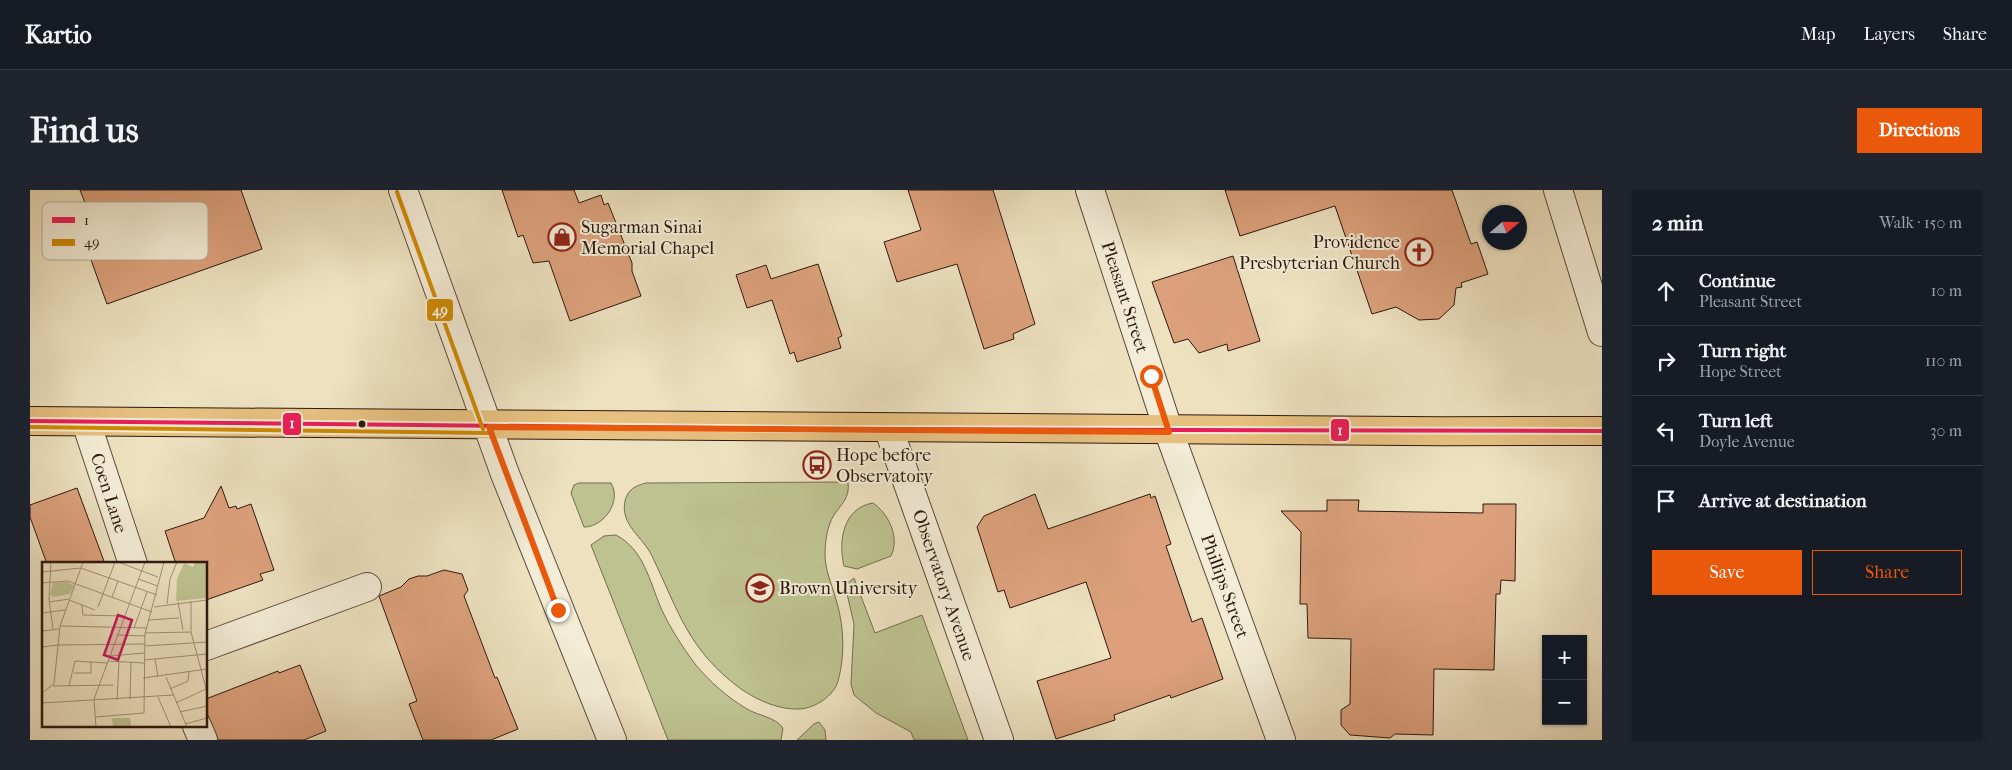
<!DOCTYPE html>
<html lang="en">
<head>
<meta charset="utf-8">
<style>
  body { margin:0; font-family:"IM FELL French Canon",serif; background:#20242c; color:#f1f3f6 }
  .controls { position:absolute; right:15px; bottom:15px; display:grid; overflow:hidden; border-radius:0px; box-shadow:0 1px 4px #0004 }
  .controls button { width:45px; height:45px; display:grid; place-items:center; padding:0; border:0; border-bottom:1px solid #363941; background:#171b24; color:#f1f3f6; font:25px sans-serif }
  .compass { position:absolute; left:1452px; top:15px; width:45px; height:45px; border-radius:50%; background:#171b24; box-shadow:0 1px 4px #0004; rotate:70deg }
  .stop { position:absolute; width:15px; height:15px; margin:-11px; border:4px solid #ea580c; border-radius:50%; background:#fff }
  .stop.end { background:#ea580c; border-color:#fff; box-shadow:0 1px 5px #0008 }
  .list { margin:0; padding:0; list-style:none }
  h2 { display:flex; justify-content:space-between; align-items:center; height:65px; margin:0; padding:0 20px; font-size:21px }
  h2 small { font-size:16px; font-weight:400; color:#9ea1a6 }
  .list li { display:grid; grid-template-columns:32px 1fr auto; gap:15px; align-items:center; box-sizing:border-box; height:70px; padding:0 20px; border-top:1px solid #363941 }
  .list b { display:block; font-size:19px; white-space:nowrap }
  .list p { margin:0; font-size:16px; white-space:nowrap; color:#9ea1a6 }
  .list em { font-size:16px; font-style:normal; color:#9ea1a6 }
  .actions { display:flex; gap:10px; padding:15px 20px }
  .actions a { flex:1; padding:11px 0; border:1px solid #ea580c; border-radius:0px; text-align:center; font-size:18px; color:#ea580c }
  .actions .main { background:#ea580c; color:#fff }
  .icon { flex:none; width:28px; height:28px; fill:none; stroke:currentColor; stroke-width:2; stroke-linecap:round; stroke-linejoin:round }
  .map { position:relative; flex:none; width:1572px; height:550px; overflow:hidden; border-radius:0px }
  header { display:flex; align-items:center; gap:30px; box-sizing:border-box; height:70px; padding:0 25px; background:#171b24; border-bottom:1px solid #363941 }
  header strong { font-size:24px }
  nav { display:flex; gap:28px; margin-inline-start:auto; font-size:18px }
  .intro { display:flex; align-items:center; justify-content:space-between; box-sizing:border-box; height:120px; padding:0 30px }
  h1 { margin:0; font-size:35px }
  .button { padding:12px 22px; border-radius:0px; background:#ea580c; color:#fff; font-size:18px; font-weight:700 }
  main { display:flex; gap:30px; padding:0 30px }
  aside { flex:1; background:#171b24; border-radius:0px; box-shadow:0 1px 4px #0004 }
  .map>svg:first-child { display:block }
  .green { fill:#bdc290; stroke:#756d4f }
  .building { fill:#dca17c; stroke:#2d180e }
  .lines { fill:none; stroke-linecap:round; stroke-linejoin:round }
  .minor-casing { stroke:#5d4a3a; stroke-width:30 }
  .major-casing { stroke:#2d180e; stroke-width:30 }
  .minor { stroke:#f3ecd6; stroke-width:28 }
  .major { stroke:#e6c080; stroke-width:28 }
  .bus-1-casing { stroke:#f3ecd6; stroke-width:8 }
  .bus-2-casing { stroke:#f3ecd6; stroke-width:8 }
  .bus-1 { stroke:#ea1d57; stroke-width:4 }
  .bus-2 { stroke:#cf8a03; stroke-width:4 }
  .route { stroke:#ea580c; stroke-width:6 }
  .bus-dot { fill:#2d180e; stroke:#f3ecd6; stroke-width:2 }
  .labels { text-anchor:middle; stroke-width:4; stroke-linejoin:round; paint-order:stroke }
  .poi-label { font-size:18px; fill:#2d180e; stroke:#f3ecd6; text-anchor:start }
  .street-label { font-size:18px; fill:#2d180e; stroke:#f3ecd6 }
  .inset-road { fill:none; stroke:#a09179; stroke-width:1 }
  .view { fill:#c2185b; fill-opacity:0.15; stroke:#c2185b; stroke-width:2.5 }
  .inset-edge { fill:none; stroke:#2d180e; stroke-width:2.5 }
  .key { fill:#f3ecd6; stroke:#b8ac9a; stroke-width:1 }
  .key-label { font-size:14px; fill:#2d180e }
  .line-badge { stroke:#f3ecd6; stroke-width:2 }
  .badge-label { font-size:14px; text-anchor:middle; font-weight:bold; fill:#fff }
</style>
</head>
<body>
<header>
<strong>Kartio</strong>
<nav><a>Map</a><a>Layers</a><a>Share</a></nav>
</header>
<div class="intro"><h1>Find us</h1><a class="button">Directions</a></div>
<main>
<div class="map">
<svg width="1572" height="550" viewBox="0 0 1572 550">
  <rect width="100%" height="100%" fill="#ede1c0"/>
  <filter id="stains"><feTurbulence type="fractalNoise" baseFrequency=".004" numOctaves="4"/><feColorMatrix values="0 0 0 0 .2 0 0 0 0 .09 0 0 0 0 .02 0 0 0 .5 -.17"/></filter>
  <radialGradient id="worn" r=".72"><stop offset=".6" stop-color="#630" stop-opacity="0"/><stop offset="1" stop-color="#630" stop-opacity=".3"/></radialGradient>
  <path class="green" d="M 818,292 C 820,308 812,313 804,325 C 797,336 795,352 795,365 C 795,381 803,397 807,413 C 814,437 815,467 808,491 C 804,506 785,518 770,519 C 749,520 729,511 711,499 C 658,460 649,422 622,366 C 613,347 590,335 595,311 C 598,299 605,296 616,293 Z
    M 549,293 L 581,293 C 592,311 574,337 554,337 L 541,303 L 544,295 Z
    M 843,313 C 859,324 870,348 861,366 L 827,379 L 814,376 C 808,351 813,318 843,313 Z
    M 586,345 C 614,360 619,390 631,418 C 640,438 652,456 665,474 C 680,492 697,507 717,519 C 729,526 745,527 753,538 L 751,550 L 638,550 L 561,355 L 574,346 Z
    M 824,388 L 845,443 L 892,425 L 938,550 L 884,550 L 881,542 L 846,523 L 824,505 L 821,494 L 824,434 L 815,395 Z
    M 789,532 L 795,540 L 796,550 L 767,550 L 784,534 Z"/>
  <path class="building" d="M 50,0 L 211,0 L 232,59 L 77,114 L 44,23 L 57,18 Z
    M 472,0 L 544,0 L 549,13 L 571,5 L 574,15 L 578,13 L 602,73 L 602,81 L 611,106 L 540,131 L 519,71 L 503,73 L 493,45 L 488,47 Z
    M 878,0 L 963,0 L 1005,134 L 983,144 L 984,149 L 954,159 L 927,74 L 867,92 L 854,52 L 891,40 Z
    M 1195,0 L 1422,0 L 1441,54 L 1447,52 L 1458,84 L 1431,93 L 1432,97 L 1426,98 L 1424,115 L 1409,129 L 1389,130 L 1366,117 L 1342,124 L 1305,16 L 1210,46 Z
    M 1203,66 L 1230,151 L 1198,161 L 1197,154 L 1169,163 L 1158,149 L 1144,153 L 1122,92 Z
    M 788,74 L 812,146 L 808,148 L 811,158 L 767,172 L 764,162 L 760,164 L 742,110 L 717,118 L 706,85 L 736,75 L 741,89 Z
    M 191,296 L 199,318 L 206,316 L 207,319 L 221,314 L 244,380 L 230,384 L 233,390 L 176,410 L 176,374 L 146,374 L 135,341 L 174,328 Z
    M 47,298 L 75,374 L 17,374 L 0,327 L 0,315 Z
    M 1005,304 L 1018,339 L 1120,304 L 1121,308 L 1125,306 L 1141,354 L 1136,356 L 1162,432 L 1172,428 L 1193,489 L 1141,508 L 1140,505 L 1084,525 L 1085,530 L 1026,549 L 1007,491 L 1081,468 L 1056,392 L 980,418 L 974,400 L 968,402 L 947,337 L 954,326 Z
    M 1297,310 L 1329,310 L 1328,321 L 1453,323 L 1453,314 L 1486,314 L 1485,391 L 1471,390 L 1470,404 L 1466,404 L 1464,480 L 1404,479 L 1403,545 L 1365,544 L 1360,548 L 1320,545 L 1311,535 L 1311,520 L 1320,514 L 1321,449 L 1278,448 L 1277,414 L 1270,414 L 1271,342 L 1251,321 L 1297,321 Z
    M 414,380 L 432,384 L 438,400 L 434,406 L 465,488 L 467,487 L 488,539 L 461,550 L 393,550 L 379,514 L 387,511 L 349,406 L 371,397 L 379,389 L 388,386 L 397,386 Z
    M 270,475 L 296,541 L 274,550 L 188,550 L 176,521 L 176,509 L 248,481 L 249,483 Z"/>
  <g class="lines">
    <g class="minor-casing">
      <path id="minor" d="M 373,0 L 475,284 L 582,550
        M 1060,0 L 1139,242 L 1251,550
        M 1528,0 L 1572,142
        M 56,232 L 103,374
        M 859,240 L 969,550
        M 176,456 L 337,397
        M 167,536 L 173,550"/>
    </g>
    <g class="major-casing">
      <path id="major" d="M 0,231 C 524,238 1048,242 1572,241"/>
    </g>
    <use href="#minor" class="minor"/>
    <use href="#major" class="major"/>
    <g class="bus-1-casing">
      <path id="bus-1" d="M 0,231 L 786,239 L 1572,241"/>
    </g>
    <g class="bus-2-casing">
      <path id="bus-2" d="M 367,2 L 453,239
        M 0,237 L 459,243"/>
    </g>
    <use href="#bus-1" class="bus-1"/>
    <use href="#bus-2" class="bus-2"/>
  </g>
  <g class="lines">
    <path class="route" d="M 528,420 L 459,237 L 1139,242 L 1121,186"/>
  </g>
  <defs>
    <g id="shop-ring" transform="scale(1.4375)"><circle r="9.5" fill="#f3ecd6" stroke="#8f2418" stroke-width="1.5"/><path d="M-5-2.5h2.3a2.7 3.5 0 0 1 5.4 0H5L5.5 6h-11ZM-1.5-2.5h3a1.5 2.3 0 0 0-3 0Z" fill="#8f2418"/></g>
    <g id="church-ring" transform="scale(1.4375)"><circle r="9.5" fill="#f3ecd6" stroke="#8f2418" stroke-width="1.5"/><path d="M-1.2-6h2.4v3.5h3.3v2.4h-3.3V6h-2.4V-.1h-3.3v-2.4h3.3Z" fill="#8f2418"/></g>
    <g id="bus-ring" transform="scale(1.4375)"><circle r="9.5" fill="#f3ecd6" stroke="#8f2418" stroke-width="1.5"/><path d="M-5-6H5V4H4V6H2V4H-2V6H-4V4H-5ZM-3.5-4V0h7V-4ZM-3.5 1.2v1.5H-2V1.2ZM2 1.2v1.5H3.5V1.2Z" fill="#8f2418"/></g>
    <g id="university-ring" transform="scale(1.4375)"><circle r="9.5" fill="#f3ecd6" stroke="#8f2418" stroke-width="1.5"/><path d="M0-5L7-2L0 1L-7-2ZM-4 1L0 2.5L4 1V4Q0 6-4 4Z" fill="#8f2418"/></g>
  </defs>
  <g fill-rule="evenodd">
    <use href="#shop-ring" x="532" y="47"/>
    <use href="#church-ring" x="1389" y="62"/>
    <use href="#bus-ring" x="787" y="275"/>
    <use href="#university-ring" x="730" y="398"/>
  </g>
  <circle class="bus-dot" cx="332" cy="234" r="4.5"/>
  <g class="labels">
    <g class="poi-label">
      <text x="551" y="43">Sugarman Sinai<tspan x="551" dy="21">Memorial Chapel</tspan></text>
      <text x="1370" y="58" text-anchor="end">Providence<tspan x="1370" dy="21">Presbyterian Church</tspan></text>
      <text x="806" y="271">Hope before<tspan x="806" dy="21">Observatory</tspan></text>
      <text x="749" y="404">Brown University</text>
    </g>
    <g class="street-label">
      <text transform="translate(1095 107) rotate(72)" y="6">Pleasant Street</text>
      <text transform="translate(79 303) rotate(72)" y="6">Coen Lane</text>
      <text transform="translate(914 395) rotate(71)" y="6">Observatory Avenue</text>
      <text transform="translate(1195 396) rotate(70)" y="6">Phillips Street</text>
    </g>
  </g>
  <g transform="translate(12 372)">
    <rect width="165" height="165" fill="#ede1c0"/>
    <path d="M 153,0 L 165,0 L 165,36 L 134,39 L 135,17 L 142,1 L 151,5 ZM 25,20 L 32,23 L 28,32 L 11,35 L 8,32 L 11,21 ZM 70,156 L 88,156 L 89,164 L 71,165 Z" fill="#bdc290"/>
    <path class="inset-road" d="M 9,0 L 7,38 L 11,67M 76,0 L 116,15M 0,10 L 39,6 L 115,33M 96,17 L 116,24M 0,21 L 26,19 L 110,50M 70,35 L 76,19M 27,38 L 53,48M 149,39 L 149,70 L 165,130M 7,40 L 27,37M 136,40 L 141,68M 125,42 L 128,17 L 135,0M 40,43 L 41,53 L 82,54M 56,45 L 73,0M 112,45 L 165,38M 0,51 L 23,48M 107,58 L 137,56M 19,64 L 105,66M 92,66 L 105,30M 0,69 L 17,67M 103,71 L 149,70M 76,73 L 103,74M 16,83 L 103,82M 103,84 L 165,80M 0,85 L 16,83M 69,94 L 102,91M 113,97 L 116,115M 102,98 L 165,92M 66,99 L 102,101M 32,111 L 49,111 L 49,99M 124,115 L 145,165M 101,116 L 165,107M 11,124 L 71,123M 27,124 L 33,99 L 65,101M 128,127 L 146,119 L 147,109M 0,131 L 12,122 L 18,64 L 41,0M 116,135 L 129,165M 88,137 L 89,100M 75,138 L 77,100M 0,141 L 131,133M 134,141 L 164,127M 138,150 L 165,144M 53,155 L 102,151 L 103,72 L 122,0M 143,162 L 165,156M 54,165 L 52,137 L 103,0"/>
    <path class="view" d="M 76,53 L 90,58 L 76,98 L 62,93 Z"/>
    <rect width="165" height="165" class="inset-edge"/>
  </g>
  <rect x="12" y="12" width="166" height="58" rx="8" class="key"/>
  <rect x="22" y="27" width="23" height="6" fill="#ea1d57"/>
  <rect x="22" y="49" width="23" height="7" fill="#cf8a03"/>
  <g class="key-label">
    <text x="54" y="35">1</text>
    <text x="54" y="57">49</text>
  </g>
  <g class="line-badge">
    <rect x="396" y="108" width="28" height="24" rx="5" fill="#cf8a03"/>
    <rect x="252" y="222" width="20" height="24" rx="5" fill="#ea1d57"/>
    <rect x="1300" y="228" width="20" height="24" rx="5" fill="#ea1d57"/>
  </g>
  <g class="badge-label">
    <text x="410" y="125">49</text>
    <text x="262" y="238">1</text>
    <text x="1310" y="245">1</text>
  </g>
  <rect width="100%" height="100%" filter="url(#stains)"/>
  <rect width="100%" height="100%" fill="url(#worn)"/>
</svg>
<div class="controls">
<button>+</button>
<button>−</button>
</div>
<svg class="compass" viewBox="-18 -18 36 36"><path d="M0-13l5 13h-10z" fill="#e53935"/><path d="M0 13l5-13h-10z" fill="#9ea1a6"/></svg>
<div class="stop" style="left:1121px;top:186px"></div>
<div class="stop end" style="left:528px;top:420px"></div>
</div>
<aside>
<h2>2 min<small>Walk · 150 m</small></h2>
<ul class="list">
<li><svg class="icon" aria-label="ahead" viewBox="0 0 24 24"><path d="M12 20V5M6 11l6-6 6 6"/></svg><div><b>Continue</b><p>Pleasant Street</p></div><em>10 m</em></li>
<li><svg class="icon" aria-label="right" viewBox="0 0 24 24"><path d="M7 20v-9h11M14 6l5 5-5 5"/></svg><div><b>Turn right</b><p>Hope Street</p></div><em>110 m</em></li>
<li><svg class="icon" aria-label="left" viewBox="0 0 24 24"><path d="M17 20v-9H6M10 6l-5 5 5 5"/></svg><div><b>Turn left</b><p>Doyle Avenue</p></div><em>30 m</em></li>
<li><svg class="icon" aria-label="arrive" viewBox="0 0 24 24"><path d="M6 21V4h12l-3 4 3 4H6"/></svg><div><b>Arrive at destination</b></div></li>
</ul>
<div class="actions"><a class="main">Save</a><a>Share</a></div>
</aside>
</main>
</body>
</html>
